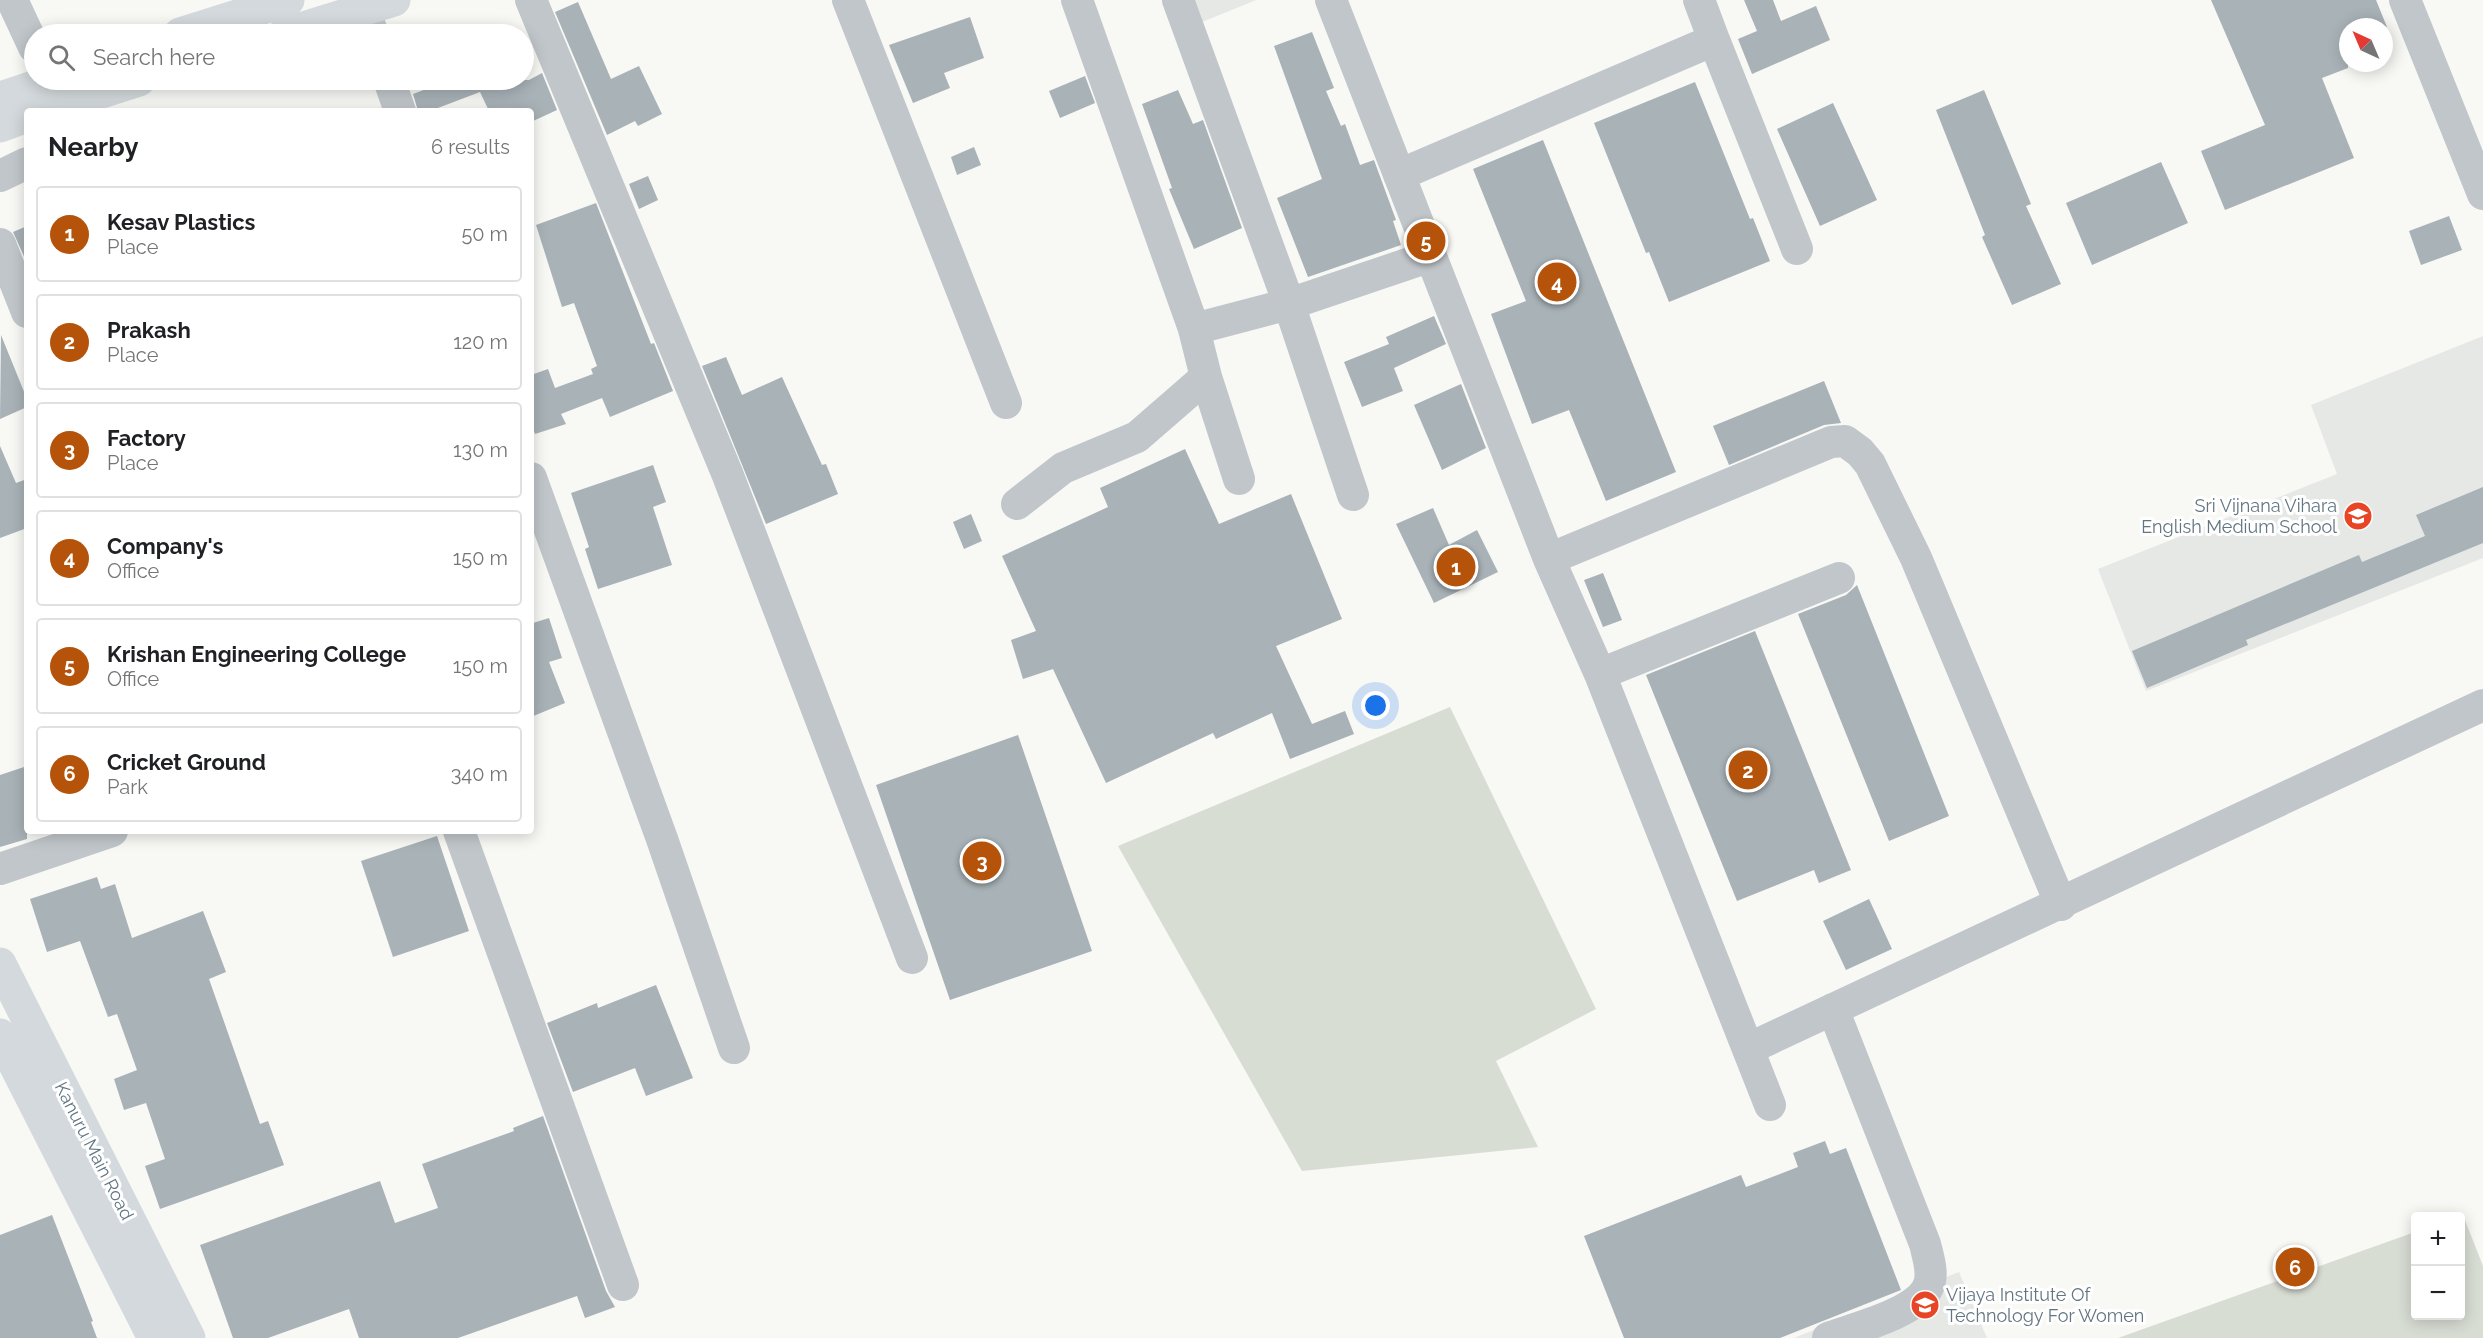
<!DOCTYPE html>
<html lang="en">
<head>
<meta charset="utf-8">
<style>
  body { margin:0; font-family:Raleway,sans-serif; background:#f2f2f2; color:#202124 }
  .controls { position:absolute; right:18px; bottom:18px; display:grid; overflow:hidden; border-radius:6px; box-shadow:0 3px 15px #0003 }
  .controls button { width:54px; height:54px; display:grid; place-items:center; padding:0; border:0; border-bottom:2px solid #e0e0e0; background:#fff; color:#202124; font:30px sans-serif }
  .compass { position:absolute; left:2339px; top:18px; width:54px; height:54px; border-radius:50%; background:#fff; box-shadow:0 3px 15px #0003; rotate:316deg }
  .you { position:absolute; left:1376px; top:706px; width:21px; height:21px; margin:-15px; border:4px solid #fff; border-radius:50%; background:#1a73e8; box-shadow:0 0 0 9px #1a73e833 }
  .badge { display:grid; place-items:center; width:39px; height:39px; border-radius:50%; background:#b45309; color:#fff; font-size:20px; font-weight:700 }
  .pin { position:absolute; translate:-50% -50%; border:3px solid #fff; box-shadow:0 2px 6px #0006 }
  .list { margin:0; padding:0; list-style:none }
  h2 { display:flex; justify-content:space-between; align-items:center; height:78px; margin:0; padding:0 24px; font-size:26px }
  h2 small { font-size:20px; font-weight:400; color:#757577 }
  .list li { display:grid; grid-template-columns:39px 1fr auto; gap:18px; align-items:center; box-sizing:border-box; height:96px; margin:0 12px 12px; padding:0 12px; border:2px solid #e0e0e0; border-radius:6px }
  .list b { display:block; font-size:22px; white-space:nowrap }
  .list p { margin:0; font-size:20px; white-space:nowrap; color:#757577 }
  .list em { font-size:20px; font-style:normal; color:#757577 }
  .icon { flex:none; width:33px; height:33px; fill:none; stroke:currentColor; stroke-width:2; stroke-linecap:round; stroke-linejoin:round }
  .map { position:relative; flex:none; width:2483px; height:1338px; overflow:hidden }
  .search { position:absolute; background:#fff; box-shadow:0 3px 15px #0003; left:24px; top:24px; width:510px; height:66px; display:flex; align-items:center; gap:15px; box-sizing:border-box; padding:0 21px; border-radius:33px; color:#757577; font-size:22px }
  .panel { position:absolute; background:#fff; box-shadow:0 3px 15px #0003; left:24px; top:108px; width:510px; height:726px; border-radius:6px }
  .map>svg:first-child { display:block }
  .built { fill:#e6e8e6 }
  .green { fill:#d8ddd4 }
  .building { fill:#a8b2b7 }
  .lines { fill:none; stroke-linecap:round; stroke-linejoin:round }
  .minor { stroke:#c1c6ca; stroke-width:32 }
  .major { stroke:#d3d9dc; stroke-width:33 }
  .labels { text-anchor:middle; stroke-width:6; stroke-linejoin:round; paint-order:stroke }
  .poi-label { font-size:18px; fill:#627681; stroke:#fff; text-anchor:end }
  .street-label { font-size:18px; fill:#627681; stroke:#fff }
</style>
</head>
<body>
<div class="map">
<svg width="2483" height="1338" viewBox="0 0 2483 1338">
  <rect width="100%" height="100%" fill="#f8f8f5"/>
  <path class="built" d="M 1186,0 L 1256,0 L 1195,25 Z
    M 2483,336 L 2483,558 L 2146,691 L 2098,569 L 2337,474 L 2311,405 Z
    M 1959,1272 L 1987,1338 L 1794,1338 Z"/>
  <path class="green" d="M 1450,707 L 1596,1009 L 1496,1061 L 1538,1147 L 1302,1171 L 1118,846 Z
    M 2463,1215 L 2483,1266 L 2483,1338 L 2118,1338 L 2415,1232 L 2416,1316 L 2460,1316 L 2458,1216 Z"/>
  <path class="building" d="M 1744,0 L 1773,0 L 1781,21 L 1816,6 L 1830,40 L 1752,74 L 1738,39 L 1757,31 Z
    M 2211,0 L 2376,0 L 2387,27 L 2348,27 L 2348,68 L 2322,78 L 2354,158 L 2225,210 L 2201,151 L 2265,125 Z
    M 578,2 L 611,79 L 639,66 L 662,114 L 638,126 L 635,121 L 607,135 L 555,12 Z
    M 970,17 L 984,58 L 944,73 L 950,88 L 913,103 L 889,45 Z
    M 1312,32 L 1334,88 L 1326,91 L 1341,126 L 1345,124 L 1360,165 L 1374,160 L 1396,220 L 1393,221 L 1401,245 L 1308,277 L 1277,198 L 1322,179 L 1274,46 Z
    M 542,73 L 557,110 L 531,122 L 531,111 L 489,111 L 480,92 L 430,111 L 418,111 L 413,94 L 450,80 L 529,80 Z
    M 1085,76 L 1095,103 L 1060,118 L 1049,91 Z
    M 1695,82 L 1750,219 L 1753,218 L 1770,261 L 1669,302 L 1649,252 L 1646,253 L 1594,123 Z
    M 1178,90 L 1193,124 L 1203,120 L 1242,228 L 1194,249 L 1169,189 L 1172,188 L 1142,104 Z
    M 1984,90 L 2031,204 L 2026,206 L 2061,284 L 2012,305 L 1982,237 L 1985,235 L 1936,110 Z
    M 1833,103 L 1877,200 L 1820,226 L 1777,129 Z
    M 1543,140 L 1676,472 L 1606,501 L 1569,410 L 1532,424 L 1491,314 L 1526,301 L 1473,169 Z
    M 974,147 L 981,165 L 957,175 L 951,157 Z
    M 2161,162 L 2188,223 L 2092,265 L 2066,203 Z
    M 648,176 L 658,200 L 639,209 L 629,184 Z
    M 596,203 L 651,344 L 654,343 L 673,391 L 610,417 L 602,398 L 561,414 L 566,424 L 535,434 L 531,424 L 531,375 L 548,369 L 555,388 L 593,374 L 591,369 L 597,366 L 574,303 L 562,307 L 536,225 Z
    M 2449,216 L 2462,250 L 2421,265 L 2409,231 Z
    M 27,226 L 27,263 L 13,232 Z
    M 1434,316 L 1446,344 L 1394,368 L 1403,391 L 1362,407 L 1344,362 L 1389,344 L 1386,337 Z
    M 1,335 L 27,399 L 27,407 L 0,419 Z
    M 726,357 L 742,395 L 782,377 L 822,465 L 826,464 L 838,494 L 766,524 L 702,366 Z
    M 1824,381 L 1841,423 L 1824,425 L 1729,465 L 1713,426 Z
    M 1461,384 L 1486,448 L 1442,470 L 1414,405 Z
    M 0,446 L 16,483 L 27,479 L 27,528 L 0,538 Z
    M 1185,449 L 1219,524 L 1291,494 L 1342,619 L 1276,646 L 1312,724 L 1345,711 L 1354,734 L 1290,759 L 1272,713 L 1216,739 L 1213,733 L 1106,783 L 1053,669 L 1023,679 L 1011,640 L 1036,631 L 1002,556 L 1108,507 L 1100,488 Z
    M 653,465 L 666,502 L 653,507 L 672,565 L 598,589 L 585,549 L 589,547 L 571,493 Z
    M 2483,487 L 2483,543 L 2246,640 L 2248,645 L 2147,688 L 2132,651 L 2359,555 L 2362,562 L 2425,536 L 2416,515 Z
    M 1433,508 L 1449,545 L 1477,530 L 1498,572 L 1434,603 L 1396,524 Z
    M 971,514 L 982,541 L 964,549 L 953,522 Z
    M 1603,573 L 1622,620 L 1603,627 L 1584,580 Z
    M 1857,585 L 1949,816 L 1889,841 L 1798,614 L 1846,595 Z
    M 549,618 L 562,658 L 549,662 L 565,703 L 531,717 L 531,620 L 533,623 Z
    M 1755,631 L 1851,870 L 1819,883 L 1814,870 L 1737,901 L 1646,675 Z
    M 1018,735 L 1092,951 L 950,1000 L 876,785 Z
    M 27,766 L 27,839 L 0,847 L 0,775 Z
    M 437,836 L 469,931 L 393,957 L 361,861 Z
    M 97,877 L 101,889 L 115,884 L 132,938 L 203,911 L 226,972 L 209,979 L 260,1124 L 268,1121 L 284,1165 L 160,1209 L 145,1166 L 165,1159 L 146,1103 L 124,1110 L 114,1079 L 137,1070 L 117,1014 L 108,1017 L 80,941 L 47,952 L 30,899 Z
    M 1869,899 L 1892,949 L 1846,970 L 1823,921 Z
    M 656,985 L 693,1078 L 646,1096 L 635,1068 L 573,1092 L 547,1023 L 597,1003 L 598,1008 Z
    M 543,1116 L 606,1291 L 615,1307 L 585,1318 L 577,1296 L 458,1338 L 359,1338 L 349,1309 L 268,1338 L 233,1338 L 200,1245 L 380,1181 L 395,1223 L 438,1208 L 422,1164 L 514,1131 L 513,1128 Z
    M 1825,1141 L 1830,1154 L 1846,1148 L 1901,1290 L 1780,1338 L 1624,1338 L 1584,1236 L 1741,1175 L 1746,1187 L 1798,1167 L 1793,1153 Z
    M 52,1215 L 93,1321 L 91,1322 L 97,1338 L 0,1338 L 0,1235 Z"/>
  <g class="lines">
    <path class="minor" d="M 12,0 L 34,47
      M 531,0 L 727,473 L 912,958
      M 848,0 L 1006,403
      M 1077,0 L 1194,329
      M 1178,0 L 1289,304 L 1353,495
      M 1331,0 L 1549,559 L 1600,674 L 1770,1105
      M 2405,0 L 2483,194
      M 364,10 L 373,34
      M 1714,40 L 1797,249
      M 389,80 L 400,111
      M 1399,175 L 1714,40 L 1699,0
      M 0,176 L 27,163
      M 0,244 L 27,312
      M 531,478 L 662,839 L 734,1048
      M 1239,479 L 1206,377 L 1194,329 L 1289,304 L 1431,256
      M 1017,504 L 1063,468 L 1137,437 L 1206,377
      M 1549,559 L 1831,442 L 1845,441 L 1860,452 L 1870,464 L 1916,558 L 2061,905
      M 1600,674 L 1839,578
      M 459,831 L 623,1285
      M 0,869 L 112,831
      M 1748,1049 L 2483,705
      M 1828,1338 C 1855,1328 1913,1314 1927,1289 C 1935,1276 1928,1257 1925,1244 L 1833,1009"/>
    <path class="major" d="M 180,34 L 288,0
      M 284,34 L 394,0
      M 0,98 L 55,80
      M 42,111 L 139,80
      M 0,126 L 27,116
      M 0,964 L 189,1338
      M 0,1035 L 154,1338"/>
  </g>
  <defs>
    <g id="school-disc" transform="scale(1.5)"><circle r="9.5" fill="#e84526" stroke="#fff"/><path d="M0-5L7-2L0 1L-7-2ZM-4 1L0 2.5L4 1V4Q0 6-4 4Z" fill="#fff"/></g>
    <g id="university-disc" transform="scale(1.5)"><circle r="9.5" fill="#e84526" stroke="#fff"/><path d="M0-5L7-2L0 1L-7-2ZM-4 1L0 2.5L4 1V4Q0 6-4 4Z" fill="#fff"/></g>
  </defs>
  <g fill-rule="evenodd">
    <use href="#school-disc" x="2358" y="516"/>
    <use href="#university-disc" x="1925" y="1305"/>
  </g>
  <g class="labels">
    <g class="poi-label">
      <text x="2337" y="512">Sri Vijnana Vihara<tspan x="2337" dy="21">English Medium School</tspan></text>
      <text x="1946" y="1301" text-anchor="start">Vijaya Institute Of<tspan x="1946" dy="21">Technology For Women</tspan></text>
    </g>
    <g class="street-label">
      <text transform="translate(94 1151) rotate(63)" y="6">Kanuru Main Road</text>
    </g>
  </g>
</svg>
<div class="controls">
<button>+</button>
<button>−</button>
</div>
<svg class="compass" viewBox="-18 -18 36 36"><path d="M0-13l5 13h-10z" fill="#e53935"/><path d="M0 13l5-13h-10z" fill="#757577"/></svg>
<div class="you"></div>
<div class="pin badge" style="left:1456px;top:567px">1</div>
<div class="pin badge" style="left:1748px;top:770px">2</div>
<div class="pin badge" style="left:982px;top:861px">3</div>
<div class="pin badge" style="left:1557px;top:282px">4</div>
<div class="pin badge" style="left:1426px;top:241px">5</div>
<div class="pin badge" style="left:2295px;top:1267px">6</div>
<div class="search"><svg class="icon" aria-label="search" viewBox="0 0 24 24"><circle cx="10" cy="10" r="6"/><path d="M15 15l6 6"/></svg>Search here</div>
<section class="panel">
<h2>Nearby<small>6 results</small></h2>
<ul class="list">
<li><span class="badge">1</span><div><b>Kesav Plastics</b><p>Place</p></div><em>50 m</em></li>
<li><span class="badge">2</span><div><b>Prakash</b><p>Place</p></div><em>120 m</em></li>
<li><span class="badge">3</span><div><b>Factory</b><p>Place</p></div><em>130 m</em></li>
<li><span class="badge">4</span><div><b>Company's</b><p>Office</p></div><em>150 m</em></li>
<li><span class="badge">5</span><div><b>Krishan Engineering College</b><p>Office</p></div><em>150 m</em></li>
<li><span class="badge">6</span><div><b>Cricket Ground</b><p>Park</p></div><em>340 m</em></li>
</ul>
</section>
</div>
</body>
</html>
